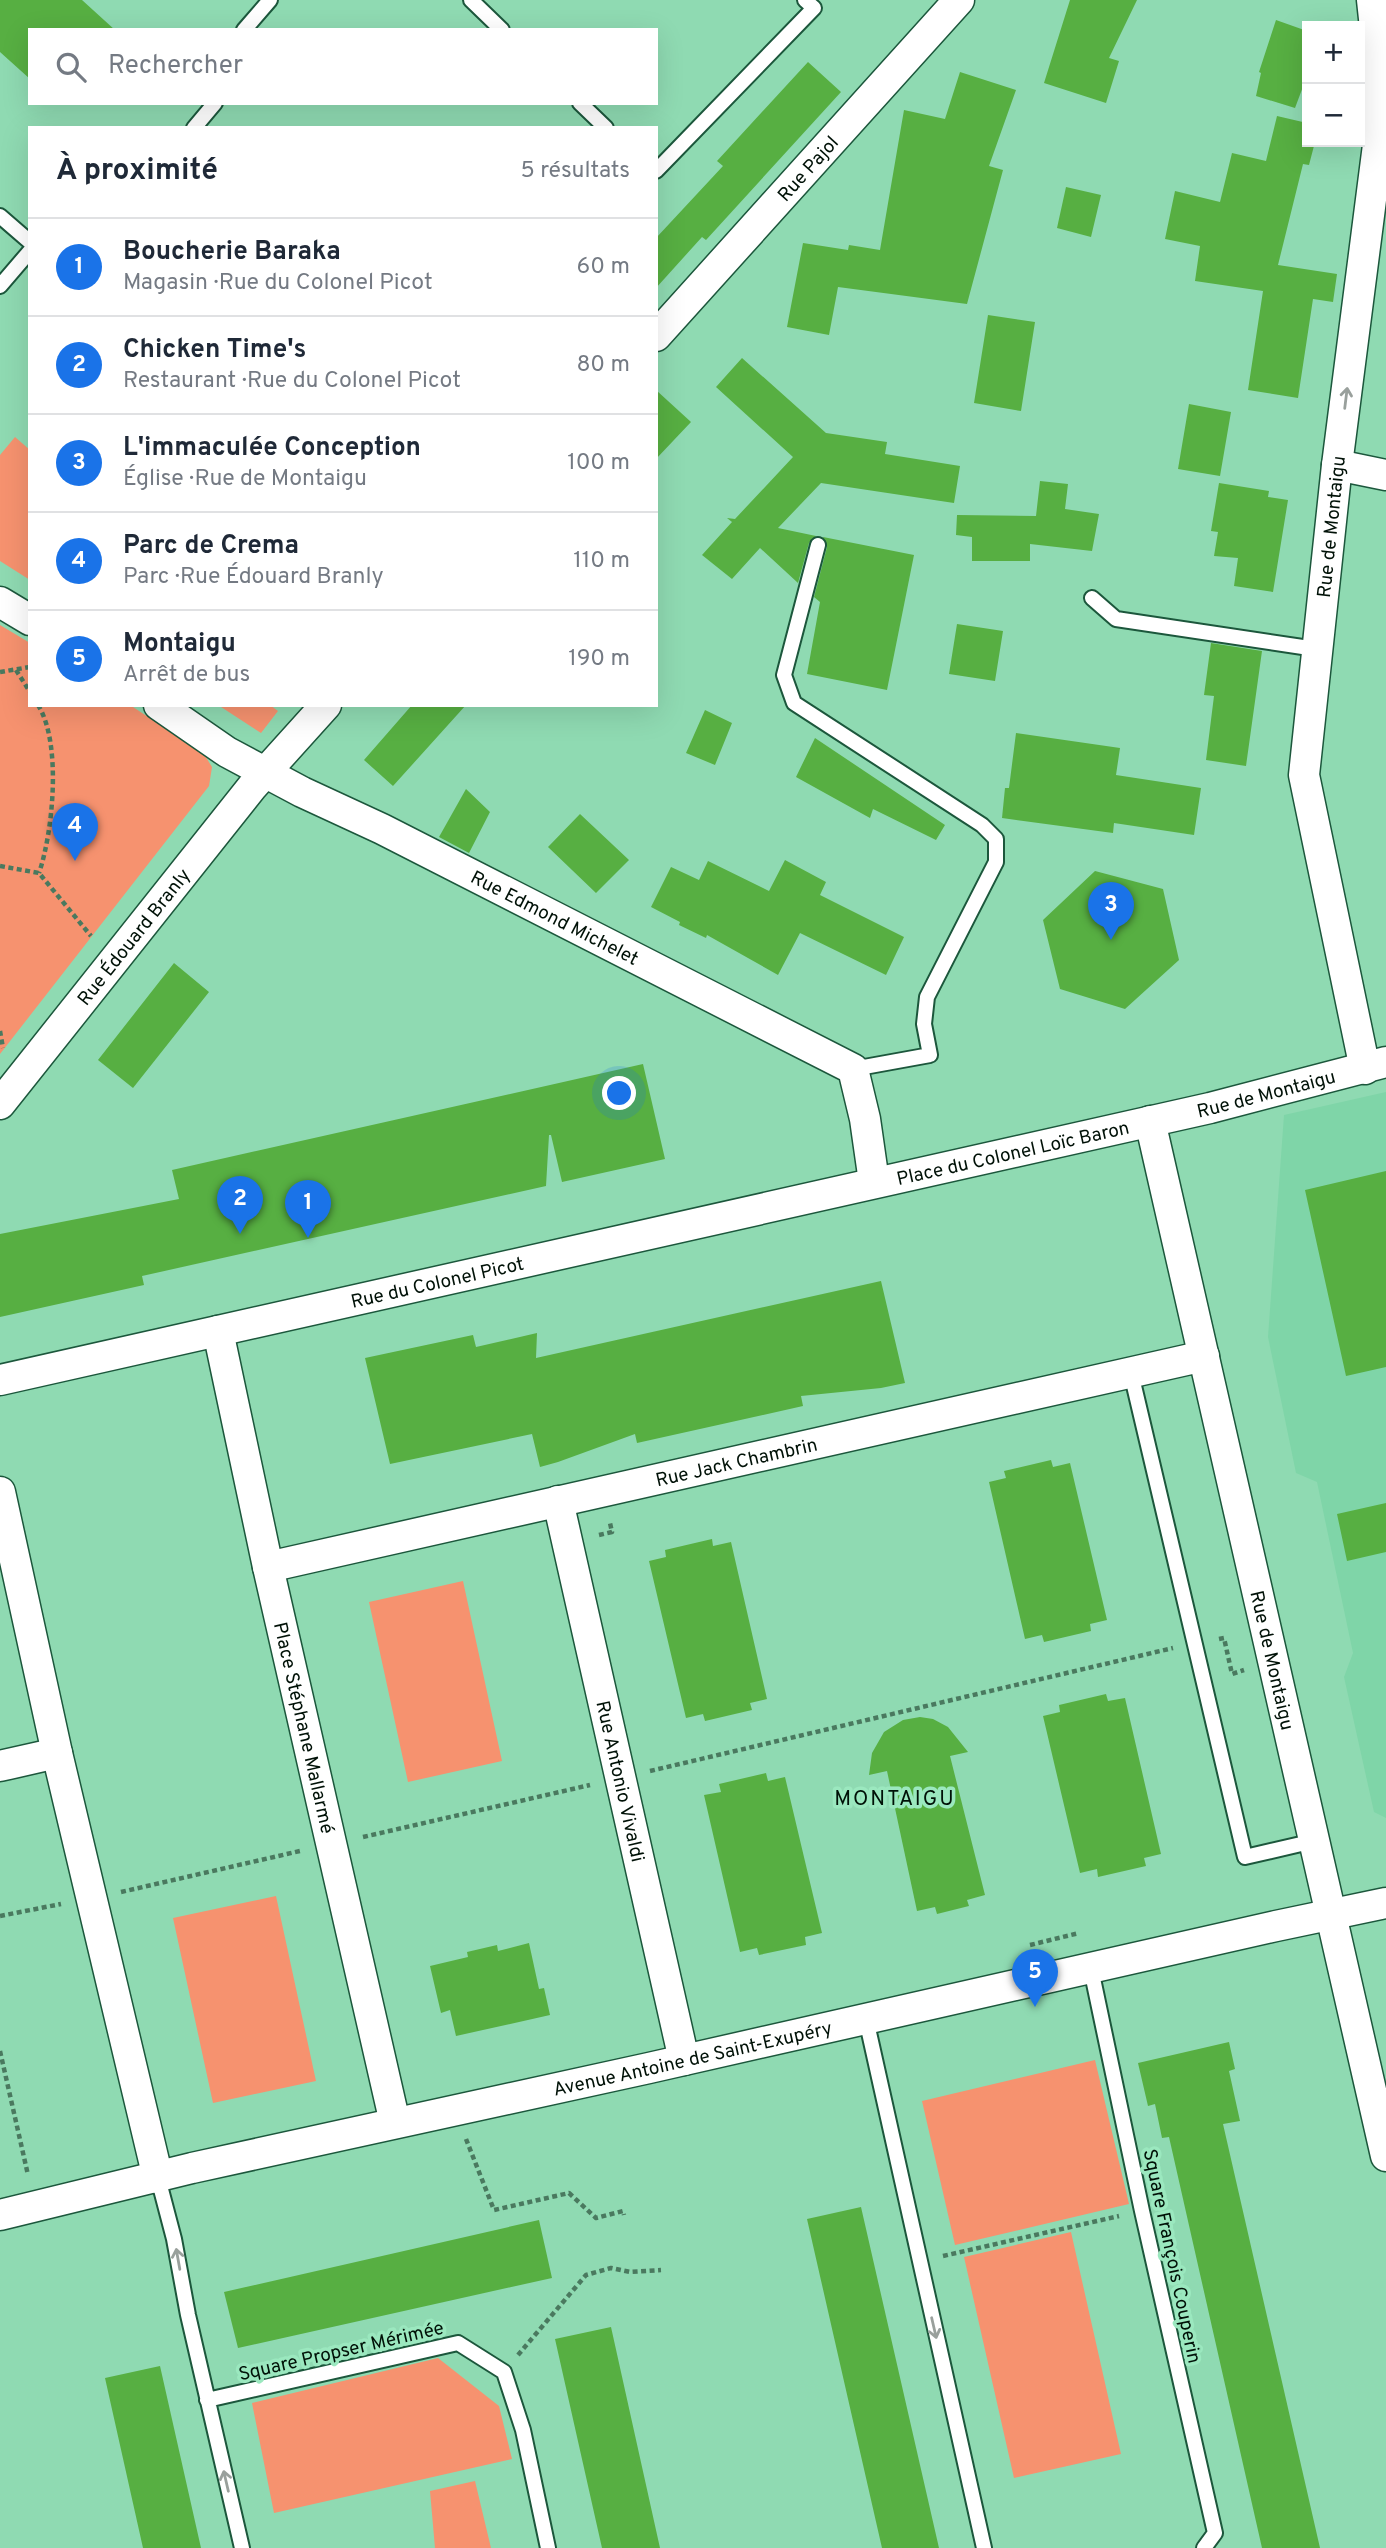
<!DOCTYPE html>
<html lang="fr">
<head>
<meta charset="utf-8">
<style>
  body { margin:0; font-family:Overpass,sans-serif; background:#f2f2f3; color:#1f2937 }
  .controls { position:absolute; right:21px; top:21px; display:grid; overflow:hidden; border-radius:0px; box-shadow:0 7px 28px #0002 }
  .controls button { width:63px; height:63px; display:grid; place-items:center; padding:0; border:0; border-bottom:2px solid #e0e1e3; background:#fff; color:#1f2937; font:35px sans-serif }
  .you { position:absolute; left:620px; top:1094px; width:24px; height:24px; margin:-18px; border:5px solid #fff; border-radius:50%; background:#1a73e8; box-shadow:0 0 0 10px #1a73e833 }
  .badge { display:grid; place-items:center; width:46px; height:46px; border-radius:50%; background:#1a73e8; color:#fff; font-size:23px; font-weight:700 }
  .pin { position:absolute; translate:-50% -58px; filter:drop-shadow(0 2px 4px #0008) }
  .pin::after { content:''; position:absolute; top:37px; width:24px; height:21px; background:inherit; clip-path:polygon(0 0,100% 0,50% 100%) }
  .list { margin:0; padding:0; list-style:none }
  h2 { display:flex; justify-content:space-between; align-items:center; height:91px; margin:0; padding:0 28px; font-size:30px }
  h2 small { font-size:23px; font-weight:400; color:#747a83 }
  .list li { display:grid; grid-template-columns:46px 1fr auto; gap:21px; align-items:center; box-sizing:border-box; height:98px; padding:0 28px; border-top:2px solid #e0e1e3 }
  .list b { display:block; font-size:26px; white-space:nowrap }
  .list p { margin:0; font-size:23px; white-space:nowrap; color:#747a83 }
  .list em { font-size:23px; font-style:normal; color:#747a83 }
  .icon { flex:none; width:38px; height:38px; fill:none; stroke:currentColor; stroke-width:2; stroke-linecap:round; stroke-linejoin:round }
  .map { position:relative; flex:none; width:1386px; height:2548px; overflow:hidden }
  .search { position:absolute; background:#fff; box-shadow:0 7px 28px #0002; left:28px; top:28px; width:630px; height:77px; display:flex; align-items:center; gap:18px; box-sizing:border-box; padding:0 24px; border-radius:0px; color:#747a83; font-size:26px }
  .panel { position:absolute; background:#fff; box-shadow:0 7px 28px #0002; left:28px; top:126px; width:630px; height:581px; border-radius:0px }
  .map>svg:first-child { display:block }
  .built { fill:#7fd5a8 }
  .green { fill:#f6926f }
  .building { fill:#57af42 }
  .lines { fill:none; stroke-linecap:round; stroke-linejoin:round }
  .service-casing { stroke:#1c573c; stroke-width:18 }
  .minor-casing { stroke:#1c573c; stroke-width:33 }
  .path { stroke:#4a795f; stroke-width:4.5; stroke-dasharray:5 3.5; stroke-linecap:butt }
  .service { stroke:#fff; stroke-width:14 }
  .minor { stroke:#fff; stroke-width:30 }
  .oneway { stroke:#99a09c }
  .labels { text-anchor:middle; stroke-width:7; stroke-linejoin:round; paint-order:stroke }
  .street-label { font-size:19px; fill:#001107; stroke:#9be8bf }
  .neighbourhood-label { font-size:21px; letter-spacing:2px; fill:#001107; stroke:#9be8bf }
</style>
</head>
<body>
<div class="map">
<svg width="1386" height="2548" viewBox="0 0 1386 2548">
  <rect width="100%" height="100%" fill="#8fdab2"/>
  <path class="built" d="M 1386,1092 L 1386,1818 L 1374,1812 L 1344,1677 L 1353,1653 L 1317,1482 L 1296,1473 L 1268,1337 L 1284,1115 Z"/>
  <path class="green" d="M 15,437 L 30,450 L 30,580 L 0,561 L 0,455 Z
    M 0,625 L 30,643 L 30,705 L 130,705 L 204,754 L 212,767 L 209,786 L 0,1054 Z
    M 218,705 L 270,705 L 278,711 L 261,733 Z
    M 463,1581 L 502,1761 L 408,1782 L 369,1602 Z
    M 276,1896 L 316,2081 L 213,2103 L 173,1918 Z
    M 1095,2060 L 1129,2204 L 955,2245 L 922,2101 Z
    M 1071,2232 L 1121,2454 L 1014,2478 L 964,2257 Z
    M 438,2358 L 499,2406 L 512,2459 L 274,2513 L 252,2403 Z
    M 475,2481 L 491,2548 L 435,2548 L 430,2491 Z"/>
  <path class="building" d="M 0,0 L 82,0 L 115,30 L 30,30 L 30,79 L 0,52 Z
    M 1070,0 L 1137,0 L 1109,58 L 1119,61 L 1106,103 L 1044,83 Z
    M 1276,20 L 1307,31 L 1307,76 L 1295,108 L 1256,96 L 1261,73 L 1259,72 Z
    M 808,62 L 841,92 L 706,240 L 702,237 L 656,288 L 656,238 L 723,166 L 717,161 Z
    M 960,72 L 1016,90 L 989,166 L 1003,170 L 967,304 L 838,287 L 829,335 L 787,327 L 803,243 L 848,250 L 849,245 L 880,250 L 904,110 L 945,119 Z
    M 1277,116 L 1307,123 L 1307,142 L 1315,142 L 1309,165 L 1303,164 L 1278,265 L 1337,274 L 1333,302 L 1313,299 L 1298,398 L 1248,390 L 1263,291 L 1195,281 L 1200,246 L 1165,239 L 1175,191 L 1220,202 L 1232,153 L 1266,161 Z
    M 1066,187 L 1101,195 L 1091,237 L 1057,228 Z
    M 988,315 L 1035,322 L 1021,411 L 974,403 Z
    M 742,358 L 826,433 L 887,442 L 885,454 L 960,466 L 954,503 L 821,483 L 778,528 L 816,536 L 809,543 L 798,583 L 760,548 L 732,579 L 702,555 L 732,522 L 727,518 L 735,519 L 793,457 L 716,387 Z
    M 656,390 L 691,422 L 656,459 Z
    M 1189,404 L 1231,412 L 1220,476 L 1178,469 Z
    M 1040,481 L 1068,484 L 1065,509 L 1099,514 L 1092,551 L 1030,544 L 1030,561 L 972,561 L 972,537 L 956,535 L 957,515 L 1036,516 Z
    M 1219,483 L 1269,491 L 1268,497 L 1288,500 L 1273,592 L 1234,586 L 1238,558 L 1214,556 L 1218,532 L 1211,531 Z
    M 823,537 L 914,555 L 887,690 L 807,674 L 820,602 L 814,597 L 827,547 Z
    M 957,624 L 1003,631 L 995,681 L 949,674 Z
    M 1211,643 L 1262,651 L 1246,766 L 1206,760 L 1214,696 L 1204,695 Z
    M 412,705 L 466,705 L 393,786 L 364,760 Z
    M 705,710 L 732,723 L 715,765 L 686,753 Z
    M 1016,733 L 1120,748 L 1116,775 L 1201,788 L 1194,835 L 1114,823 L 1113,833 L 1002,818 L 1005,788 L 1009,788 Z
    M 815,738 L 945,825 L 936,840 L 873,809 L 870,818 L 796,777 Z
    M 466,789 L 490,812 L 469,853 L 439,837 Z
    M 580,814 L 629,860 L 596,893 L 548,847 Z
    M 785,860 L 826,882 L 820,895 L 904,937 L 886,975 L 800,933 L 778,975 L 707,935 L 706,938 L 679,925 L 680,922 L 651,907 L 671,867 L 699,880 L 708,861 L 769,891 Z
    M 1095,871 L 1163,889 L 1179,960 L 1125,1009 L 1060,989 L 1043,920 Z
    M 174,963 L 209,992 L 133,1088 L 98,1060 Z
    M 643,1064 L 665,1159 L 562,1182 L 551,1135 L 549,1135 L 546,1186 L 142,1276 L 144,1285 L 0,1317 L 0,1234 L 179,1199 L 172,1170 Z
    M 1386,1171 L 1386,1367 L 1346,1376 L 1305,1190 Z
    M 881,1281 L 905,1383 L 881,1388 L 801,1396 L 803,1406 L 637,1443 L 635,1434 L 558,1462 L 540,1467 L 532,1434 L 390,1464 L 365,1358 L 473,1335 L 476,1347 L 537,1333 L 536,1358 Z
    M 1051,1460 L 1053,1467 L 1070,1463 L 1107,1620 L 1090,1624 L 1091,1631 L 1044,1642 L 1042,1635 L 1025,1639 L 989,1482 L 1006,1478 L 1004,1471 Z
    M 1386,1503 L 1386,1552 L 1347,1561 L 1337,1514 Z
    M 712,1539 L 713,1546 L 731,1542 L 767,1699 L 750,1703 L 752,1710 L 705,1721 L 703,1714 L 686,1718 L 649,1561 L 666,1557 L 665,1550 Z
    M 1106,1694 L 1108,1701 L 1125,1698 L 1161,1854 L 1144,1858 L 1146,1866 L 1098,1877 L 1097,1869 L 1080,1873 L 1043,1716 L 1060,1712 L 1059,1705 Z
    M 920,1717 L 933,1719 L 948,1727 L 968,1752 L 950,1756 L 985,1895 L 967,1900 L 969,1906 L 937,1914 L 935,1907 L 917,1911 L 887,1771 L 869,1775 L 872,1753 L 884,1732 L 903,1720 Z
    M 766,1773 L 768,1781 L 785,1777 L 822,1933 L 805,1937 L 806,1945 L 759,1955 L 757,1948 L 740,1952 L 704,1795 L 721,1792 L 719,1784 Z
    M 529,1943 L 539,1989 L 544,1988 L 550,2015 L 456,2036 L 450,2010 L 441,2013 L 430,1966 L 468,1957 L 467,1952 L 497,1945 L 498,1951 Z
    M 1229,2042 L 1235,2069 L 1229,2071 L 1240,2121 L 1223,2124 L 1320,2548 L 1262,2548 L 1169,2137 L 1162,2138 L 1155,2104 L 1148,2106 L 1138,2063 Z
    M 861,2207 L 939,2548 L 882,2548 L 807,2219 Z
    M 539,2220 L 552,2278 L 238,2348 L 224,2292 Z
    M 611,2327 L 660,2548 L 602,2548 L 555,2339 Z
    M 160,2366 L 201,2548 L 143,2548 L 105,2378 Z"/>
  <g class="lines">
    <g class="service-casing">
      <path id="service" d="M 471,0 L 502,30
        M 244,30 L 270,0
        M 580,103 L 606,128
        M 194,128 L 215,103
        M 656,171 L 814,8 L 805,0
        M 0,216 L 30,242
        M 0,286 L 30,251
        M 818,545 L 784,675 L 794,703 L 982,825 L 996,839 L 996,862 L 927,997 L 924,1024 L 930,1055 L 853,1069
        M 1092,598 L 1116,619 L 1316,649
        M 1131,1373 L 1245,1857 L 1314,1841
        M 1091,1969 L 1142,2211 L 1215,2533 L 1204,2548
        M 866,2019 L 984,2548
        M 158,2178 L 174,2239 L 188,2315 L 242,2548
        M 207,2400 L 458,2343 L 504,2372 L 523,2430 L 548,2548"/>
    </g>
    <g class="minor-casing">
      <g id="minor">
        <path id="s1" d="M 656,336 L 959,0"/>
        <path d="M 1337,465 L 1386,475"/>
        <path d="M 0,602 L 30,620"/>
        <path id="s2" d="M 159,705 L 227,752 L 302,792 L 382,829 L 853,1069 L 865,1119 L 874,1182"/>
        <path id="s3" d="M 1365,1069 L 1304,775 L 1337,465 L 1378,145 L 1378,56 L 1372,0"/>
        <path id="s4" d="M 0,1104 L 252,787 L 326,705"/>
        <path id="s5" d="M 1150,1121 L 1386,2156"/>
        <path id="s6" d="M 218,1331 L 268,1567 L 395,2123"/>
        <path id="s7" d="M 0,1380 L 1210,1108 L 1386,1062"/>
        <path d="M 0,1492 L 57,1753 L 158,2178"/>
        <path id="s8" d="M 558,1501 L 684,2060"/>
        <path id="s9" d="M 268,1567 L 1204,1356"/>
        <path d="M 0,1766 L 57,1753"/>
        <path id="s10" d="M 0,2215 L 192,2168 L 649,2068 L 1276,1926 L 1386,1903"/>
      </g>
    </g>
    <path class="path" d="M 16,670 L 30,692
      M 0,672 L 30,667
      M 38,705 C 62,743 53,832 39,873
      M 0,866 L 39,873 L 91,936
      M 0,1031 L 3,1048
      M 599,1535 L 612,1532 L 610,1523
      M 1219,1639 L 1224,1638 L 1232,1674 L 1244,1670
      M 650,1771 L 1173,1648
      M 363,1837 L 590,1785
      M 121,1892 L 300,1851
      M 0,1916 L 61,1904
      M 1030,1945 L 1079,1933
      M 0,2051 L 28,2175
      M 466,2139 L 494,2210 L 569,2193 L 596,2218 L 623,2211 L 624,2215
      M 943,2256 L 1119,2216
      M 518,2355 L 586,2275 L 611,2268 L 630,2272 L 661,2270"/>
    <use href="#service" class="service"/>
    <use href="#minor" class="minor"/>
  </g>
  <defs><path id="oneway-shaft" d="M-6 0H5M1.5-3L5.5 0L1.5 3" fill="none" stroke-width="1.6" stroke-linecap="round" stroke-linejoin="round" transform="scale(1.75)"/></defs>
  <g class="oneway">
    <use href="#oneway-shaft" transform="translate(1346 398) rotate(-83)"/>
    <use href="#oneway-shaft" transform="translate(178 2259) rotate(-100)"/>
    <use href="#oneway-shaft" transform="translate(934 2328) rotate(77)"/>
    <use href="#oneway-shaft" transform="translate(226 2481) rotate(-103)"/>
  </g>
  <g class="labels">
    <g class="street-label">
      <text dy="7" stroke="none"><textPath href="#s1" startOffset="226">Rue Pajol</textPath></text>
      <text dy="7" stroke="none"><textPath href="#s3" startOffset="550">Rue de Montaigu</textPath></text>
      <text dy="7" stroke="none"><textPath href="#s2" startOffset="450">Rue Edmond Michelet</textPath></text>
      <text dy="7" stroke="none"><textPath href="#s4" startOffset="214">Rue Édouard Branly</textPath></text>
      <text dy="7" stroke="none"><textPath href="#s7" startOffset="1298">Rue de Montaigu</textPath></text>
      <text dy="7" stroke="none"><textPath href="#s7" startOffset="1038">Place du Colonel Loïc Baron</textPath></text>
      <text dy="7" stroke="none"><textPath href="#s7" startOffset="448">Rue du Colonel Picot</textPath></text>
      <text dy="7" stroke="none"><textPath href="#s9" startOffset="480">Rue Jack Chambrin</textPath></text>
      <text dy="7" stroke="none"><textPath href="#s5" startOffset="553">Rue de Montaigu</textPath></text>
      <text dy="7" stroke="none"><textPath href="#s6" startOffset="406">Place Stéphane Mallarmé</textPath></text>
      <text dy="7" stroke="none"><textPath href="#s8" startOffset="287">Rue Antonio Vivaldi</textPath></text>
      <text dy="7" stroke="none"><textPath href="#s10" startOffset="710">Avenue Antoine de Saint-Exupéry</textPath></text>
      <text transform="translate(1173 2256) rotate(78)" y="7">Square François Couperin</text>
      <text transform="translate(341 2350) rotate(-13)" y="7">Square Propser Mérimée</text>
    </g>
    <g class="neighbourhood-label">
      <text x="895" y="1805">MONTAIGU</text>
    </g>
  </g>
</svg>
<div class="controls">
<button>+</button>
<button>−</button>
</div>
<div class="you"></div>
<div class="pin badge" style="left:308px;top:1238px">1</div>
<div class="pin badge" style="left:240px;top:1234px">2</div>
<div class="pin badge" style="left:1111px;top:940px">3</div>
<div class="pin badge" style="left:75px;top:861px">4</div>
<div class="pin badge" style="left:1035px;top:2007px">5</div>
<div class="search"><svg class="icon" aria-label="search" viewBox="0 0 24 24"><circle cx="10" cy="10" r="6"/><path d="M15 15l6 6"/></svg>Rechercher</div>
<section class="panel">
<h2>À proximité<small>5 résultats</small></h2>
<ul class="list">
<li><span class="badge">1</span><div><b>Boucherie Baraka</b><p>Magasin · Rue du Colonel Picot</p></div><em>60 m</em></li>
<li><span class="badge">2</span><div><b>Chicken Time's</b><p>Restaurant · Rue du Colonel Picot</p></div><em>80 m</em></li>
<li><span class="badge">3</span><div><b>L'immaculée Conception</b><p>Église · Rue de Montaigu</p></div><em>100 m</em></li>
<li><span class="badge">4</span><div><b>Parc de Crema</b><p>Parc · Rue Édouard Branly</p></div><em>110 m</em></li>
<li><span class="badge">5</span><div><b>Montaigu</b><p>Arrêt de bus</p></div><em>190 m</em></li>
</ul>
</section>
</div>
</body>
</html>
